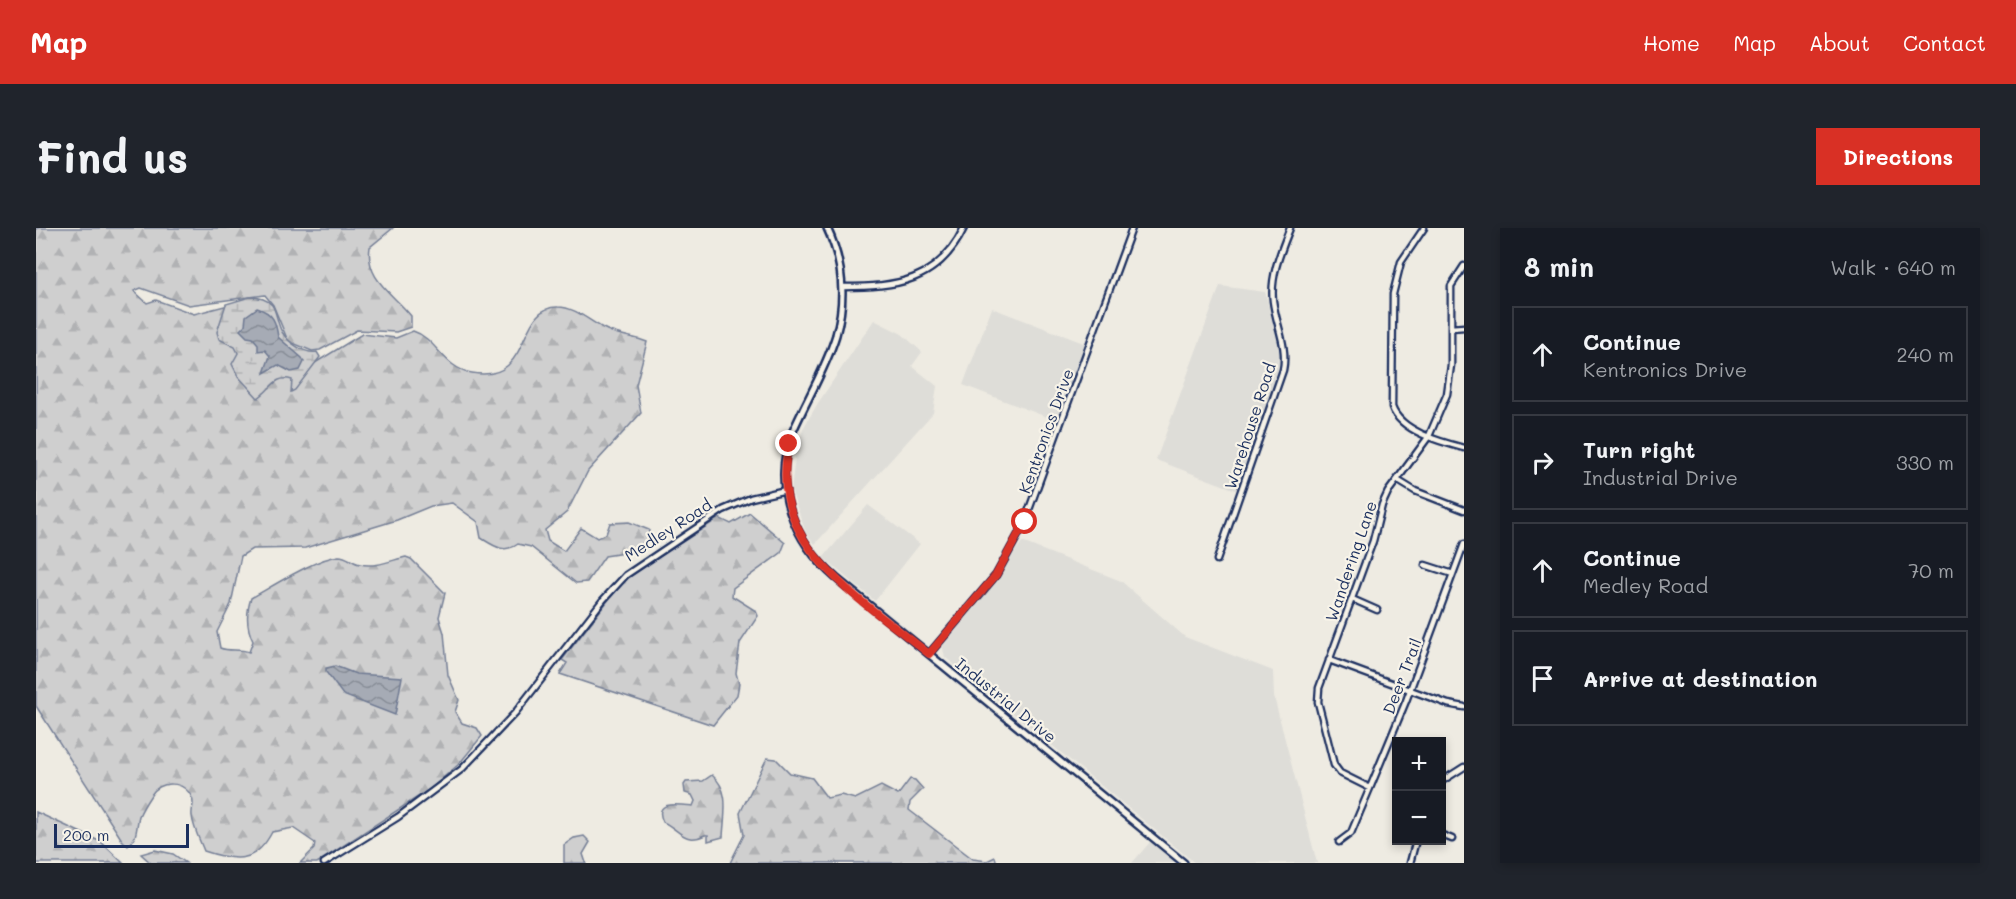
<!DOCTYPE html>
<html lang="en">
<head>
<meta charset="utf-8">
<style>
  body { margin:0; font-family:Mali,sans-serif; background:#20242c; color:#f1f3f6 }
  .controls { position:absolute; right:18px; bottom:18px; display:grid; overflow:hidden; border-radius:0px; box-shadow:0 3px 9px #0003 }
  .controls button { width:54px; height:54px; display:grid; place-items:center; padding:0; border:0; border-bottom:2px solid #363941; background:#171b24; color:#f1f3f6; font:30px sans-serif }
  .scale { position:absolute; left:18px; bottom:15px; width:135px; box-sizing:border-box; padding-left:6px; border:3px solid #1b2f5e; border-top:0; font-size:16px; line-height:21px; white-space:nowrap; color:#1b2f5e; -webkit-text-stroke:4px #f7f3e8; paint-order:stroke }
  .stop { position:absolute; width:18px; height:18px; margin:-14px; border:4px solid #d93025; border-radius:50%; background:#fff }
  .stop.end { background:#d93025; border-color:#fff; box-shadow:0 2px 6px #0008 }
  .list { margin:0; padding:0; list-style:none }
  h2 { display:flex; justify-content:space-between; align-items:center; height:78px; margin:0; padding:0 24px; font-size:26px }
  h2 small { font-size:20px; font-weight:400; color:#9ea1a6 }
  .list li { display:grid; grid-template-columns:39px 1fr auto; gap:18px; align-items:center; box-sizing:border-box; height:96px; margin:0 12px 12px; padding:0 12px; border:2px solid #363941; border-radius:0px }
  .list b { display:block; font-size:22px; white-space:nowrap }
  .list p { margin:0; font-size:20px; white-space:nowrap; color:#9ea1a6 }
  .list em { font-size:20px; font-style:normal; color:#9ea1a6 }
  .icon { flex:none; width:33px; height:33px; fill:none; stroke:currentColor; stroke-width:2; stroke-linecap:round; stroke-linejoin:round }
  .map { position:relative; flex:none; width:1428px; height:635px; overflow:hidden; border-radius:0px }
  header { display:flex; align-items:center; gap:36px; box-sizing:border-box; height:84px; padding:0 30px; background:#d93025; color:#fff }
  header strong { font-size:28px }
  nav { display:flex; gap:33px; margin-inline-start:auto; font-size:21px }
  .intro { display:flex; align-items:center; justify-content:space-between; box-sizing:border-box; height:144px; padding:0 36px }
  h1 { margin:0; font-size:42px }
  .button { padding:15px 27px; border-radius:0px; background:#d93025; color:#fff; font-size:21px; font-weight:700 }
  main { display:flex; gap:36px; padding:0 36px }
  aside { flex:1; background:#171b24; border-radius:0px; box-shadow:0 3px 9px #0003 }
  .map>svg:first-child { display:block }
  .built { fill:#deddd8 }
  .forest { fill:url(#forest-firs); stroke:#757f96; stroke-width:1.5 }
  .wetland { fill:url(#wetland-marsh); stroke:#757f96; stroke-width:1.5 }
  .water { fill:url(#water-waves); stroke:#6e7992; stroke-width:1.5 }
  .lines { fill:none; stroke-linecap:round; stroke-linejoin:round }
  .minor-casing { stroke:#1b2f5e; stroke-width:9 }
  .tertiary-casing { stroke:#1b2f5e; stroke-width:10 }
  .minor { stroke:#f7f3e8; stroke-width:4.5 }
  .tertiary { stroke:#f7f3e8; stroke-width:5 }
  .route { stroke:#d93025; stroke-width:8 }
  .labels { text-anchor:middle; stroke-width:4.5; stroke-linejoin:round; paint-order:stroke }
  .street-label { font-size:16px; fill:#1b2f5e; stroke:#f7f3e8 }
</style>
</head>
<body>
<header>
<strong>Map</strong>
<nav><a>Home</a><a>Map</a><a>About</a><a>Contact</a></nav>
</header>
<div class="intro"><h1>Find us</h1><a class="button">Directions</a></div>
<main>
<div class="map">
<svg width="1428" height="635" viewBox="0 0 1428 635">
  <defs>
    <pattern id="forest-firs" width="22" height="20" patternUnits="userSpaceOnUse" patternTransform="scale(1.5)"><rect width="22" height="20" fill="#cfcfcf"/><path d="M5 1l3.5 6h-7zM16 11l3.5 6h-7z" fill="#b1b2b4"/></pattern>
    <pattern id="wetland-marsh" width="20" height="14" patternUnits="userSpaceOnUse" patternTransform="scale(1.5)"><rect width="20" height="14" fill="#cfcfcf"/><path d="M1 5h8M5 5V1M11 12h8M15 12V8" fill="none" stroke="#b1b2b4"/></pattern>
    <pattern id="water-waves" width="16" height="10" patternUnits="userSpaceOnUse" patternTransform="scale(1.5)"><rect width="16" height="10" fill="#a6abb5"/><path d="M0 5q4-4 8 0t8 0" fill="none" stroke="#868c96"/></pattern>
  </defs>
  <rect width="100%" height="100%" fill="#eeebe2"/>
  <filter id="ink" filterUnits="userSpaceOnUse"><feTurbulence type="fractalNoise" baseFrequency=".0167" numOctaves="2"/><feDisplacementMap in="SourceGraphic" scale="12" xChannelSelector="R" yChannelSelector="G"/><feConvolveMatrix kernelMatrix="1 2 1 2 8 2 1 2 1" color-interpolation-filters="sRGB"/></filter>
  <g filter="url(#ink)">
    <path class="built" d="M 1184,58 L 1229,64 L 1246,124 L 1240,154 L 1200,262 L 1120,232 Z
      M 956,80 L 1050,116 L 1021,193 L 927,157 Z
      M 838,92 L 866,106 L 886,124 L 876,138 L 901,158 L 897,185 L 779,316 L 770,305 L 755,262 L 760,221 L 768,199 L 782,175 Z
      M 832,277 L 884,316 L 839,373 L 787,330 Z
      M 986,314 L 1085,353 L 1149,409 L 1237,443 L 1238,469 L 1281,635 L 1159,635 L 909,429 L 906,417 Z
      M 1115,613 L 1141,635 L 1096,635 Z"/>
    <path class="forest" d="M 0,0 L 357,0 L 334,19 C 329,52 357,65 375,88 L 375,99 L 360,104 L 321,102 L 284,122 L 276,123 L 252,113 L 237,77 L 229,67 L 153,77 L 105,60 L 98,63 L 111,75 L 120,72 L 158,86 L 200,75 L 279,135 L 326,106 L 360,110 L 377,103 C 400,110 407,140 436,145 C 498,156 479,78 522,79 C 539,79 553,93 567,100 C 581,108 596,108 611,114 L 600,157 L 605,185 L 552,243 L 531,284 L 509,302 L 512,313 L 528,323 L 545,300 L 561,310 L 570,306 L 574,295 L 593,294 L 613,302 L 612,309 L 601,323 L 569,328 L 551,354 L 540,355 L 495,319 L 482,316 C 468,326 458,318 445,310 L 442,294 L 416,275 L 395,278 L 361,292 L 269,320 L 216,321 L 205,328 L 195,376 L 181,404 L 184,420 C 194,424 203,420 213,424 L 217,413 C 210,399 210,385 215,370 C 237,358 280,330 303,328 C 311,328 317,335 324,336 C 339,340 356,332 370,329 L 375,331 L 409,365 L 403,389 L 408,405 L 412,447 L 423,472 L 419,484 L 426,495 L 441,500 L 446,508 L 423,536 L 394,561 L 281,635 L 264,635 L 278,621 L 279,615 L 257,600 L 236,604 C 220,635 201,634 168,623 C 164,613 157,599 156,588 C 155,581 159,576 156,570 C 148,552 125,552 115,567 C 111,573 106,581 103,588 C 100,599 102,610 92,618 L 86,612 L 0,478 Z
      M 714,285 L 749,315 L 745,325 L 697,360 L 696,368 L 720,383 L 722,388 L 704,415 L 700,445 L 703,456 L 701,467 L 677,497 L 524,446 L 531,435 L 526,432 L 588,352 L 683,290 L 695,296 Z
      M 731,530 L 740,531 L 754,545 L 776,550 L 791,570 L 805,567 L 819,571 L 845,558 L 862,567 L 874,551 L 879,552 L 887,561 L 874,574 L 873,582 L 937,631 L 951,633 L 959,629 L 961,635 L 694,635 L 708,607 L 704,585 Z
      M 676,547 C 695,563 688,586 687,609 L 672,613 L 672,607 L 669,607 C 648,617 643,601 627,594 C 616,571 645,577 657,578 L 659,573 L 656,567 L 649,565 L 648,557 L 650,554 L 667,553 Z
      M 0,584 L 65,614 L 87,635 L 0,635 Z
      M 548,608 L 554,614 L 547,626 L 550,635 L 528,635 L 528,617 L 538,610 Z
      M 119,622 L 137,626 L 150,635 L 115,635 L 105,626 Z"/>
    <path class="wetland" d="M 214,69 C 222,69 230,70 236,77 C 241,84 241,96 246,104 C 253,115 268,126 281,124 L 284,129 L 259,162 L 255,164 L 256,152 C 239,146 235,162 222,170 L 202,148 L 196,136 L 202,125 L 199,119 L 183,111 L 181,104 L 190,76 Z"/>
    <path class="water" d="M 221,80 C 238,85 240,95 242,109 L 266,130 L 268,134 L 264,142 L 255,144 L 242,137 L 228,145 L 234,128 L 229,122 L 222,123 L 222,116 L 217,110 L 211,109 L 204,102 L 209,97 L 210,88 Z
      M 299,438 L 320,446 L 366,449 L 359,487 L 307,467 L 290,444 L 290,440 Z"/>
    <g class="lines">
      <g class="minor-casing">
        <path id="minor" d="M 1388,0 L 1365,34 L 1357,66 L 1356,179 C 1364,203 1405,214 1428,220
          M 807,59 C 860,59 902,54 928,0
          M 1415,100 L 1428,99
          M 1361,252 L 1379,263 L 1428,282
          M 1181,332 L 1247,142 C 1252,118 1240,97 1237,73 C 1234,48 1245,23 1254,0
          M 1389,337 L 1417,346
          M 1316,371 L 1341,382
          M 893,426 L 960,347 L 987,298 L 1096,0
          M 1293,432 L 1412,476 L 1428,479
          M 1406,553 L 1428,539
          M 1334,560 L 1304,545 L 1298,537 L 1282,474 L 1283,460 L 1337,313 L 1346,277 L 1352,264 L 1393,208 L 1411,166 L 1415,137 L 1415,58 L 1428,38
          M 1406,607 L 1416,611
          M 1303,614 L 1315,605 L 1334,560 L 1370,473 L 1428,316
          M 288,635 L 362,589 L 426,541 L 479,485 L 567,372 L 590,347 L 687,282 L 715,270 L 750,262
          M 1374,635 L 1380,612"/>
      </g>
      <g class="tertiary-casing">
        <path id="tertiary" d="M 791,0 C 807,34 810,71 800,107 C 790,140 771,171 757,203 C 734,257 758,314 800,350 L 1148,635"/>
      </g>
      <use href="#minor" class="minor"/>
      <use href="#tertiary" class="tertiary"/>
    </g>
  </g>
  <g class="lines" filter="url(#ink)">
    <path class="route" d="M 753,216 C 729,319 825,370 893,426 L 960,347 L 989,294"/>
  </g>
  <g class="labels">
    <g class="street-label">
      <text transform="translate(1214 198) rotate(-72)" y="6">Warehouse Road</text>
      <text transform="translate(1010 203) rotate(-70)" y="6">Kentronics Drive</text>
      <text transform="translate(632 302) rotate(-33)" y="6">Medley Road</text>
      <text transform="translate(1315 333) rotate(-71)" y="6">Wandering Lane</text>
      <text transform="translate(1366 448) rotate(-69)" y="6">Deer Trail</text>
      <text transform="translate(970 472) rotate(39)" y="6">Industrial Drive</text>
    </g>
  </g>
</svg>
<div class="controls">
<button>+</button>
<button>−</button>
</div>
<div class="scale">200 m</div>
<div class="stop" style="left:989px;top:294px"></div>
<div class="stop end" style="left:753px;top:216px"></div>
</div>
<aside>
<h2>8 min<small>Walk · 640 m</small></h2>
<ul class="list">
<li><svg class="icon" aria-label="ahead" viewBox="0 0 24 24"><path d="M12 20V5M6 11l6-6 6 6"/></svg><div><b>Continue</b><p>Kentronics Drive</p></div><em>240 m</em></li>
<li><svg class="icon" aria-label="right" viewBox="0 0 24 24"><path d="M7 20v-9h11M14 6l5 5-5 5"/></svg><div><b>Turn right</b><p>Industrial Drive</p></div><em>330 m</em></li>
<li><svg class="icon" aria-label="ahead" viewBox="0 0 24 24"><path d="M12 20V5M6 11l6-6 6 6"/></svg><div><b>Continue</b><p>Medley Road</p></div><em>70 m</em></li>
<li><svg class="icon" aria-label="arrive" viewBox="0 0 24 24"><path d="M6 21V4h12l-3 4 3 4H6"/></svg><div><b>Arrive at destination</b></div></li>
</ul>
</aside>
</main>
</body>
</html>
